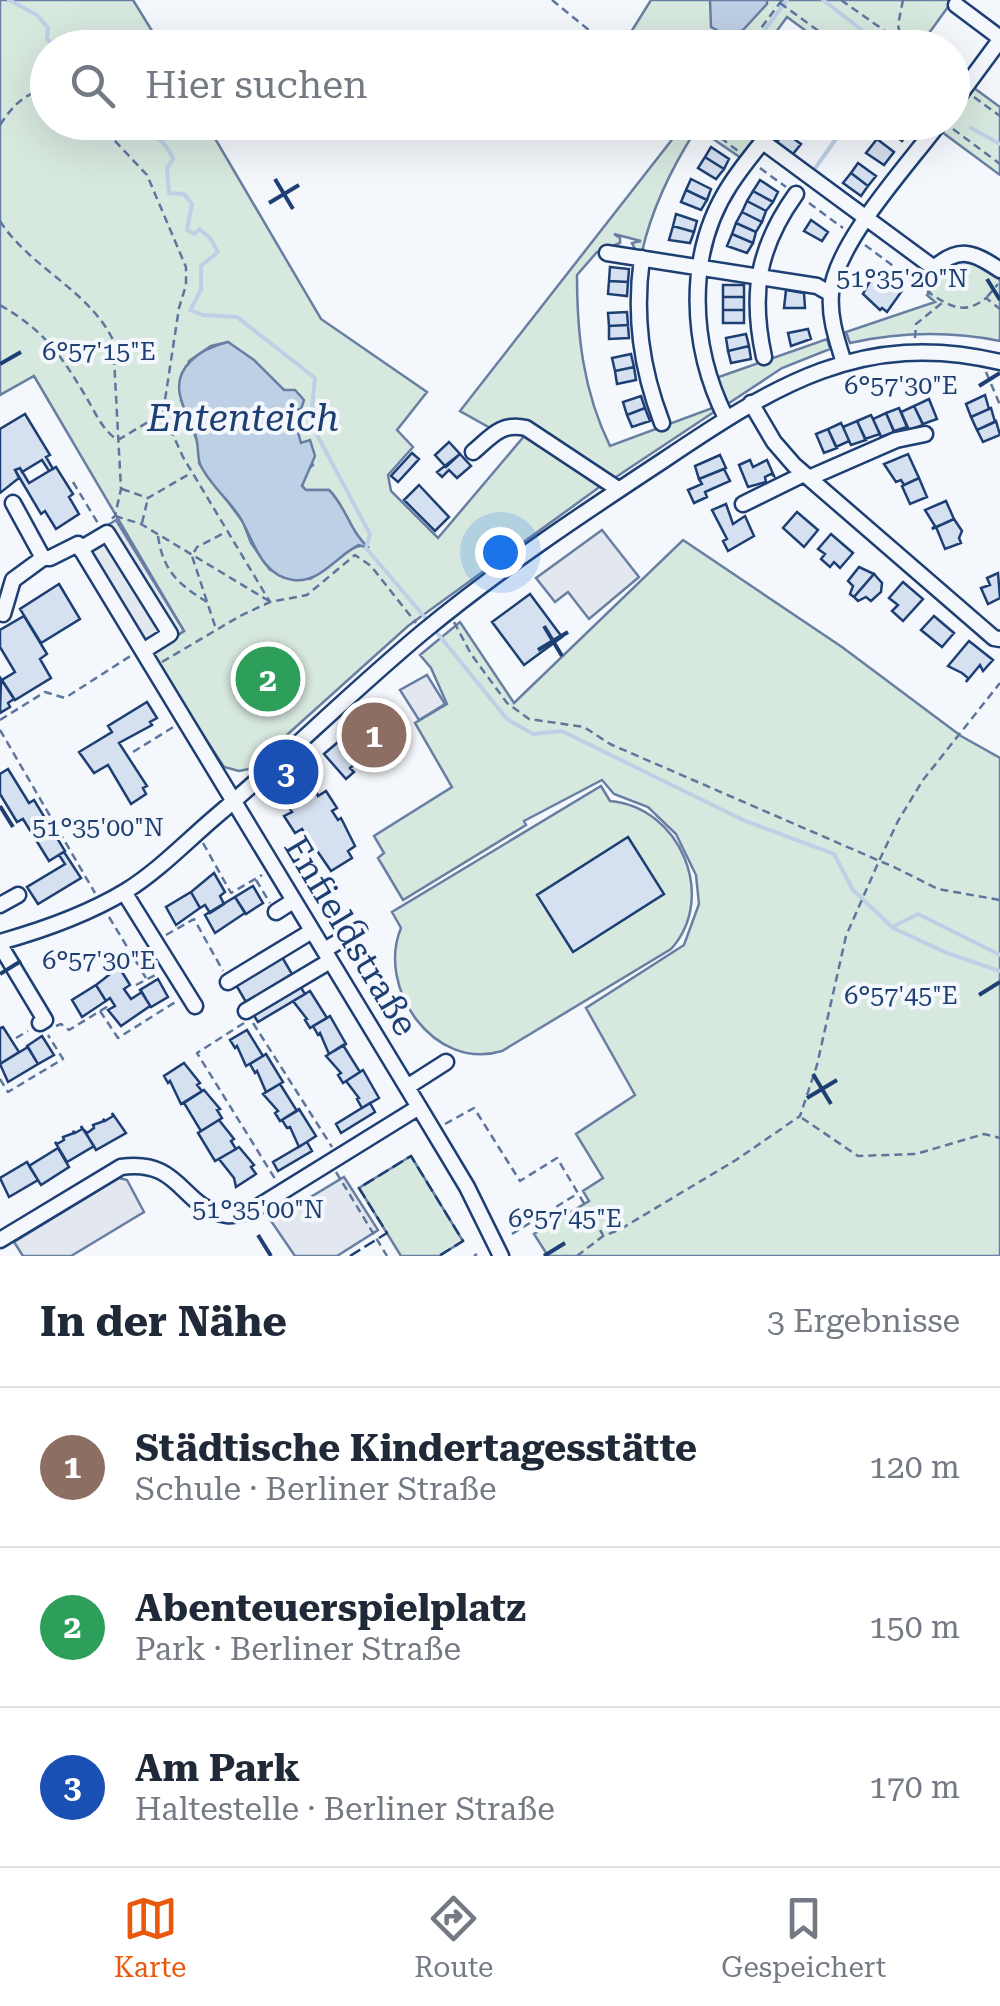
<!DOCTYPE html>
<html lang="de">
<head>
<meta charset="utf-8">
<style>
  body { margin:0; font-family:"Roboto Serif",serif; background:#f6f6f7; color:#1f2937 }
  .you { position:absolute; left:500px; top:552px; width:35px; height:35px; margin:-25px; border:8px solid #fff; border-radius:50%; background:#1a73e8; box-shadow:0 0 0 15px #1a73e833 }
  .badge { display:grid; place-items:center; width:65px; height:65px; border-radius:50%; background:#ea580c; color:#fff; font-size:32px; font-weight:700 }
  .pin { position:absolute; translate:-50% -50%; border:5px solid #fff; box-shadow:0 2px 10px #0006 }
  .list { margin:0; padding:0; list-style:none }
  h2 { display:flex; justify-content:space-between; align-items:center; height:130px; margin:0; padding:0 40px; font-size:42px }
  h2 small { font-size:32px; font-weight:400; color:#747a83 }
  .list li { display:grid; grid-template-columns:65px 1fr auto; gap:30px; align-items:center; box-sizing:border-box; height:160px; padding:0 40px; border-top:2px solid #e0e1e3 }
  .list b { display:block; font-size:38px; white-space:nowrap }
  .list p { margin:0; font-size:32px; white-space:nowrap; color:#747a83 }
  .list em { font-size:32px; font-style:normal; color:#747a83 }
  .icon { flex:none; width:55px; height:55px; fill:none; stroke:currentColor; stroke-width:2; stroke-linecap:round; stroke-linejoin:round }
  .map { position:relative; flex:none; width:1000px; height:1256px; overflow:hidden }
  .search { position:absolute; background:#fff; box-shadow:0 10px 40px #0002; left:30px; right:30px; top:30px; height:110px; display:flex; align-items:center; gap:25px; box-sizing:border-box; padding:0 35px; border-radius:55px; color:#747a83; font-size:38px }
  .sheet { height:610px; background:#fff }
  nav { display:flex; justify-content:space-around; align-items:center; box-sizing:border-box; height:140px; border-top:2px solid #e0e1e3; background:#fff; font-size:28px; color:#747a83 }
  nav a { display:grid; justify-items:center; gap:5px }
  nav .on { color:#ea580c }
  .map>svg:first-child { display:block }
  .green { fill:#d7e8df; stroke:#687fa3; stroke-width:2.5; fill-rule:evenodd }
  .parking { fill:#e3e8f0; stroke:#687fa3; stroke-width:2.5 }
  .water { fill:#bed0e5; stroke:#687fa3; stroke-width:2.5 }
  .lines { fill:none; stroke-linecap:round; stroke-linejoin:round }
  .stream { stroke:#bed0e5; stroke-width:4 }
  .building { fill:#d5e0f0; stroke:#1d3f73; stroke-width:2.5 }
  .minor-casing { stroke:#1d3f73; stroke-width:19 }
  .path { stroke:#5e769c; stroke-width:2.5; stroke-dasharray:8 5; stroke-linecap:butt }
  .minor { stroke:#f4f7fb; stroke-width:14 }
  .fence { stroke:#1d3f73; stroke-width:2.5; stroke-dasharray:12 5; stroke-linecap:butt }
  .ticks { fill:none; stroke:#1d3f73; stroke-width:4 }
  .labels { text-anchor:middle; stroke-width:8; stroke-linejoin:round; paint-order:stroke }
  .street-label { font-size:35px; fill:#1d3f73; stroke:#f4f7fb }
  .water-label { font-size:38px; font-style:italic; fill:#1d3f73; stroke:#f4f7fb }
  .ticks-label { font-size:25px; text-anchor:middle; fill:#1d3f73; stroke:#f4f7fb; stroke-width:8; stroke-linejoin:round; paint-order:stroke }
</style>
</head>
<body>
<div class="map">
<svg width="1000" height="1256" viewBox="0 0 1000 1256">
  <rect width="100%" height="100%" fill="#f4f7fb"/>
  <path class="green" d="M 0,0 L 133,0 L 162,47 L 48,48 L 48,122 L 206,123 L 321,319 L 427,392 L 397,430 L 413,447 L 388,475 L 391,491 L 438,538 L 526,434 L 605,483 L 408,626 L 249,769 L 239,771 L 224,767 L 150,653 L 184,631 L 34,376 L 0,395 ZM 228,342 L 284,390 L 298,437 L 313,465 L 306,471 L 302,486 L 305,490 L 329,490 C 346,507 349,532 367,546 C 348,543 328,568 310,579 L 270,570 L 251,543 L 243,522 L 199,463 L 200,448 L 181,400 L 189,361 L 211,346 Z
    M 651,0 L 953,0 L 919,47 L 828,47 L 787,17 L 765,47 L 621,48 Z
    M 974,88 L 1000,107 L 1000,175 L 942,132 L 952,122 Z
    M 685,123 L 750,123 L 763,132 L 744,160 L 697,128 C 672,167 652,207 642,252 L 636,251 L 632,243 L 641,241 L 614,234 L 620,238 L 620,243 L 597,252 L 577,275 C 577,335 583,391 610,446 L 715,407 L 717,410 L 613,479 L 530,428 L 492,429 L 460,411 Z
    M 960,261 L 974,264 L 1000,280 L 1000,341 C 950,331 900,332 850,343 L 846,332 L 935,302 L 927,295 L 948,267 Z
    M 827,339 L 830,349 L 782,368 L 723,407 L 713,379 Z
    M 683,540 L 842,647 L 961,736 L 1000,758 L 1000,1256 L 548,1256 L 534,1234 L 589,1201 L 583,1191 L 603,1178 L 576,1134 L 635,1095 L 586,1008 L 684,945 L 699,904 L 696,875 L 676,834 L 648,807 L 614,794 L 602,780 L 524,821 L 526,825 L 403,900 L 378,858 L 384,853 L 374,836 L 452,787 L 415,723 L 447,704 L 431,668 L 420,655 L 460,622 L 514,703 Z
    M 601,786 L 610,801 C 680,807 718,897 671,949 L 502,1051 C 434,1072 376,988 401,928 L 392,912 Z
    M 411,1156 L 463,1241 L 439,1256 L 401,1256 L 359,1188 Z"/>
  <path class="parking" d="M 116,520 L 184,631 L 149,652 L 83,541 Z
    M 602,530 L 639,577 L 589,619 L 568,592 L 555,602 L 536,578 Z
    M 427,675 L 445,704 L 419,720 L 400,690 Z
    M 344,1177 L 378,1230 L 337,1256 L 295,1256 L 271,1221 Z
    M 119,1178 L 127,1180 L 144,1212 L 71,1256 L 23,1256 L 14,1242 Z"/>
  <path class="water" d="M 710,0 L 767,0 L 767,4 L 743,30 L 728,36 L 711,27 Z
    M 228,342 L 254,360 L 284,390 L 295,390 L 304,400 L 301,409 L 292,410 L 301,443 L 310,440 L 315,456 L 302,486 L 306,490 L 329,490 C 347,508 350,532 369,548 L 359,545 C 337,555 320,584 293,580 C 262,576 254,542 241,519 C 231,502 208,483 200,464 C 197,456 199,444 195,434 C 191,422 184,411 181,399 C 171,367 202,348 228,342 Z"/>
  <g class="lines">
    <path class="stream" d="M 9,0 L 37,15 L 48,28 L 47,39 L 57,48
      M 823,0 L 885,48
      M 751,48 L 787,0
      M 121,122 C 130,130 134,127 144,130 C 156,133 169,148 173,159 L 167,168 L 169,193 L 184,194 L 192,204 L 187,230 L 195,234 L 199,229 L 210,238 L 218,252 L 201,266 L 201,290 L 190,310 L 203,315 L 237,317 L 315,378 L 311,417 L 316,433 L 370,534 L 366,548 L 428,621
      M 742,122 L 751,129
      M 971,128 L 1000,144
      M 816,167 L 848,122
      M 434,629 L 507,719 L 533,734 L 562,731 L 743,820 L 834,854 L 853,890 L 892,927 L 918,914 L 1000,955
      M 893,928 L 947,953 L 1000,971"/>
  </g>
  <path class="building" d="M 888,122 L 898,122 L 909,131 L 902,141 L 884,128 Z
    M 784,132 L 801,144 L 793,154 L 777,142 Z
    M 877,139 L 894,152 L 884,165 L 866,153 Z
    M 711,147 L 729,159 L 724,169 L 705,157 Z
    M 705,157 L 724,169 L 716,179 L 698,168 Z
    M 858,163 L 876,176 L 868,186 L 851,173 Z
    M 851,173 L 868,186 L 861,196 L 843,183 Z
    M 691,179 L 711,189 L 707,200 L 686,190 Z
    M 760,180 L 778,192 L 773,202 L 753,191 Z
    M 686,190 L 707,200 L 701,210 L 681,202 Z
    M 753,191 L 773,202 L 766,211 L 747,201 Z
    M 747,201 L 766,211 L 762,222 L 742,212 Z
    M 742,212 L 762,222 L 756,232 L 736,223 Z
    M 676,214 L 697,221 L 694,232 L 673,226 Z
    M 811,220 L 828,232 L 822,241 L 804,231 Z
    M 736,223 L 756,232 L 753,243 L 732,234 Z
    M 673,226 L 694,232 L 690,243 L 669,240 Z
    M 732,234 L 753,243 L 747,253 L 727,246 Z
    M 610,267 L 629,269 L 628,282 L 609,281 Z
    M 880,270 L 901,282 L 904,288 L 887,312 L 882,308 L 880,310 L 863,294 L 874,273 L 877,275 Z
    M 609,281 L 628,282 L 627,296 L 608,294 Z
    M 723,285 L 744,285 L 744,297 L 723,297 Z
    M 786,290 L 804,293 L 805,308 L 784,308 Z
    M 723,297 L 744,297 L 744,310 L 723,310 Z
    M 723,310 L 744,310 L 744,323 L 723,323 Z
    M 627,312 L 628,325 L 609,326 L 608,313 Z
    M 628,325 L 629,338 L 609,339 L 609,326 Z
    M 808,329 L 811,339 L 791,346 L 788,333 Z
    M 746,334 L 749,346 L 728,351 L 726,338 Z
    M 749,346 L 751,359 L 731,363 L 728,351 Z
    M 631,354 L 634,367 L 615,371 L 612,358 Z
    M 634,367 L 636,380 L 617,384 L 615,371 Z
    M 985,395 L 989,409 L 971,417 L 966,404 Z
    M 641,396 L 645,408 L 627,415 L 623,402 Z
    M 929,399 L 937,419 L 923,424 L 914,406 Z
    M 914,406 L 923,425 L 909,430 L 901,412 Z
    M 645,408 L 650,421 L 632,427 L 627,415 Z
    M 899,408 L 907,427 L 894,431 L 886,413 Z
    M 991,408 L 995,422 L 977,430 L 971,417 Z
    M 886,413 L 894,432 L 881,437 L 873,419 Z
    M 25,414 L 50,455 L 46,457 L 53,469 L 49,471 L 42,460 L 22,472 L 20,468 L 15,470 L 19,478 L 0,493 L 0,429 Z
    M 871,415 L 880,434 L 865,439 L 857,421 Z
    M 857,421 L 866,440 L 851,445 L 843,427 Z
    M 996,421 L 1000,435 L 983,442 L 977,430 Z
    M 841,423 L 843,427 L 851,445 L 849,441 L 836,447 L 828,429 Z
    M 828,429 L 837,448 L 824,453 L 816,434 Z
    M 449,442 L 460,454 L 446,467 L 435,455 Z
    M 412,453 L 419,459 L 398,482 L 391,476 Z
    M 460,454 L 471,466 L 457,478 L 449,470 L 442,477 L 437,472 Z
    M 908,454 L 919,478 L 904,485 L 901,480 L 896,482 L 884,464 Z
    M 720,455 L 726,468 L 699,479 L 695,466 Z
    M 750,460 L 753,467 L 767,460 L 774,476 L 771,474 L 765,477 L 766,482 L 748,487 L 739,465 Z
    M 56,467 L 73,494 L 69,497 L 79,514 L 56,529 L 45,511 L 41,514 L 15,470 L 20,468 L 29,483 Z
    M 724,469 L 730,481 L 705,492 L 707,497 L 694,503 L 688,490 L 702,484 L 699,479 Z
    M 919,478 L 927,497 L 910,504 L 902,486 Z
    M 419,485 L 449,517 L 435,531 L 404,500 Z
    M 946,501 L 954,519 L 932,529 L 935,526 L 925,510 Z
    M 726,504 L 733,524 L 745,516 L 754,536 L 728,551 L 723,541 L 727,539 L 712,510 Z
    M 797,512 L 818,530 L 804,547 L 783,528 Z
    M 954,519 L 962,531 L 959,538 L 961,543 L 945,549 L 936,527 Z
    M 831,534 L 853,553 L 840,568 L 834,562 L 830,567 L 821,559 L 825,554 L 818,549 Z
    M 859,567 L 874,574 L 854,597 L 850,594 L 853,586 L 848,581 Z
    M 998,573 L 1000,598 L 988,604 L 981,588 L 990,585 L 987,578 Z
    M 874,574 L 882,583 L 881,592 L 871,601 L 866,597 L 858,601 L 854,597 Z
    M 903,582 L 923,599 L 903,621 L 892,611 L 898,605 L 889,598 Z
    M 59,584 L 80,619 L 41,643 L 20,609 Z
    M 530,594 L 562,637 L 524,665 L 492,622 Z
    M 24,616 L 47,654 L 40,659 L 51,678 L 15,700 L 2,680 L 15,672 L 0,647 L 0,630 Z
    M 934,616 L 954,633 L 942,647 L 921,630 Z
    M 969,641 L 993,660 L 983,671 L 980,665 L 966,682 L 968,678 L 962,673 L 948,666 Z
    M 1,679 L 14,699 L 8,703 L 10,707 L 0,713 Z
    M 147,702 L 157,718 L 150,722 L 152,725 L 119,743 L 147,786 L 143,788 L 146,794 L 131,804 L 108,765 L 94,773 L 79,752 L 112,732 L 108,726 Z
    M 378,708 L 385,716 L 393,709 L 407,726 L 387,744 L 383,740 L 371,750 L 375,754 L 366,761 L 363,758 L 350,768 L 354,772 L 346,779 L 324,754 Z
    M 8,769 L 29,803 L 34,800 L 65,851 L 49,861 L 23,819 L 17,822 L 0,794 L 0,774 Z
    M 326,791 L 337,808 L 332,811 L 338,820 L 341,818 L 355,846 L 348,851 L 352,858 L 331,871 L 302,829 L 295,833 L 284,816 L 292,812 L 290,809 L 317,793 L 318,796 Z
    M 628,837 L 664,894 L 573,952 L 537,895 Z
    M 64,852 L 81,878 L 38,904 L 27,887 L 65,864 L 59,855 Z
    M 214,873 L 225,892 L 220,896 L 224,904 L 210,913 L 205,905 L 200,908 L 191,892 Z
    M 253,886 L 263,903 L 246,914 L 235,897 Z
    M 191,892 L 200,908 L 176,925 L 166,907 Z
    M 235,897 L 245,913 L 215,933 L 205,915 Z
    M 282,957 L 292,974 L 246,1002 L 236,985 Z
    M 119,967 L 130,985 L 124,989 L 131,999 L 142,992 L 150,1006 L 121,1026 L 108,1010 L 115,1006 L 110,998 L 106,1001 L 96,985 Z
    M 158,979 L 168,997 L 151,1007 L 140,990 Z
    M 96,985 L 106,1001 L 82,1017 L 72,1000 Z
    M 300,986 L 305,994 L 258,1022 L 253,1014 Z
    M 310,991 L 327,1018 L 310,1028 L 305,1020 L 307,1019 L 293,1001 Z
    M 330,1016 L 346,1044 L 329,1054 L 320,1033 L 318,1035 L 313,1026 Z
    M 3,1027 L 19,1052 L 0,1064 L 0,1028 Z
    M 247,1030 L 263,1056 L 246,1066 L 237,1046 L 235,1048 L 230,1040 Z
    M 42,1036 L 54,1055 L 38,1064 L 27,1046 Z
    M 343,1045 L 360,1072 L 343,1083 L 338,1075 L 341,1073 L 326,1056 Z
    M 28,1047 L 38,1064 L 8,1082 L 0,1064 Z
    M 266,1054 L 283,1082 L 266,1092 L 257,1071 L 255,1073 L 250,1064 Z
    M 184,1063 L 200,1083 L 197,1085 L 202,1091 L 181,1104 L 170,1081 L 168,1083 L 164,1076 Z
    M 363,1070 L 379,1098 L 362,1108 L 357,1099 L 359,1098 L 346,1081 Z
    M 280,1084 L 297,1111 L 280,1121 L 275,1113 L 278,1111 L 263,1094 Z
    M 204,1090 L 220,1109 L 217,1110 L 222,1118 L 201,1131 L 184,1103 Z
    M 370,1103 L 375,1112 L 341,1133 L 336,1124 Z
    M 299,1109 L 316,1136 L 299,1147 L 290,1127 L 287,1128 L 282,1120 Z
    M 112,1113 L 126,1133 L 96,1150 L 84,1130 L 87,1133 L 94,1128 L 93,1125 L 104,1121 L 103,1119 L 105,1121 L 113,1116 Z
    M 219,1120 L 234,1139 L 231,1141 L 236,1149 L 215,1161 L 198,1133 Z
    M 81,1126 L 94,1146 L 67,1162 L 55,1142 L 57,1144 L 64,1140 L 63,1137 L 74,1133 L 73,1131 L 75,1133 L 82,1129 Z
    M 307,1142 L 312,1151 L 278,1171 L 273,1162 Z
    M 239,1147 L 254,1165 L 251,1167 L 256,1174 L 236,1187 L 234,1178 L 219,1159 Z
    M 58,1148 L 69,1167 L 41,1185 L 29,1166 Z
    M 27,1162 L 38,1180 L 9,1197 L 0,1178 Z"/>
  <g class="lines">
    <g class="minor-casing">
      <path id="minor" d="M 956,5 L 1000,38
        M 952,105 L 1000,40
        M 763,142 L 934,268 C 959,246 974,252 1000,270
        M 607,253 L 817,286 L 831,294
        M 642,258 C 634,316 641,368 662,423
        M 764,357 C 750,293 758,247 796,194
        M 844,363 C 837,340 829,318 831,294 C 835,243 909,164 940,122
        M 751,403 L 774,442 L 794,465 L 994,638 L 1000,639
        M 726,418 C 690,346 685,254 730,185 C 744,163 762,143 778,122
        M 473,452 C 491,437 501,422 526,428 L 618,489
        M 809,478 L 896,440 L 925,434
        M 13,503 L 43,558
        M 743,504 L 804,474
        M 80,549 L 107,533 L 170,634 L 143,651
        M 3,614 L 13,580 L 43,558 L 50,558 L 78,544 L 419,1107 L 467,1187 L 501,1256
        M 124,892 L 195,1006
        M 0,905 L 18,895
        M 276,912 L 293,901
        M 0,942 C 43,930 88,914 126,891 C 158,871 185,843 214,818 C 285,758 351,692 423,632 C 499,569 582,514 664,460 C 774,386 862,329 1000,362
        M 0,945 L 45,1020 L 40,1023
        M 324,950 L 359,930
        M 228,982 L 312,931
        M 246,1011 L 330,961
        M 407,1087 L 446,1062
        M 0,1240 L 121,1167 C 182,1158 181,1209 227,1215 C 234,1216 243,1213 251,1211 L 419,1107"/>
    </g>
    <path class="path" d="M 552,0 L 611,48
      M 841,0 L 902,43
      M 903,0 L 898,25 L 902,43 L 907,48
      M 780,3 L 842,48
      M 746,48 L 782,0
      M 974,97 L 1000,116
      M 97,122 L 147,175 L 186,267 L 186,285 L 179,308 L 163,413 L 183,457 L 270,602
      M 700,122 L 738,151
      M 0,125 C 12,107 24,92 48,90
      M 953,129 L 1000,164
      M 760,168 L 786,187
      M 809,203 L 843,228
      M 0,221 C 30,268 88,289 113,340 L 121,489 L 115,516 L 110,520
      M 865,245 L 928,292
      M 937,279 L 928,292 C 949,306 964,316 986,298 L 1000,309
      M 987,297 L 998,284
      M 0,305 C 43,330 59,352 85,395 C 94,410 101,428 116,439
      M 915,338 L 916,324 L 942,303
      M 986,372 L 1000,405
      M 118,440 L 163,413
      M 73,482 L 99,525
      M 122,489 L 148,498 L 191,473
      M 115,516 L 141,524 L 269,601
      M 142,523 L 148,498
      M 158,536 C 163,571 178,584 207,602
      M 454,622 L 471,654 L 507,703 L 529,719 L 584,727 L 610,744 L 896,868 L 938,889 L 1000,900
      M 215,626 L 192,556 L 197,547 L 226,532
      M 162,662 L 240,616 L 270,602 L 307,595 L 355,555 L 371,566 L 416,623
      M 0,720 L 45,692 L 65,698 L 132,655
      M 0,730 L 95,893
      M 133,752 L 175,726
      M 203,843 L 231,893 L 262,875
      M 256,880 L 270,903
      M 109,917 L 146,978
      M 166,935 L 194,919 L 223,971
      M 136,985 L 159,973
      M 100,1011 L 118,1038 L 177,1001
      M 244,1023 L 197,1053 L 277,1182
      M 253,1023 L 332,1147
      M 56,1026 L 61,1024 L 69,1030 L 110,1005
      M 16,1038 L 28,1031
      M 0,1079 L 8,1092 L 63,1059 L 48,1035
      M 802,1118 L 858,1156 L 916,1154 L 984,1134 L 1000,1138
      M 445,1124 L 474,1108 L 520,1181 L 557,1158 L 603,1235
      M 336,1172 L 387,1256
      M 512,1234 L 577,1194
      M 474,1256 L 477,1254
      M 577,1256 L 603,1236 L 619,1230 L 736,1160 L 800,1116 L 817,1065 L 846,936 L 879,861 L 898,821 L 923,780 L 1000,683"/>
    <use href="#minor" class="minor"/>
    <path class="fence" d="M 350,1256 L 387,1233 L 359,1188 L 411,1156 L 463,1241 L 439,1256"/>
  </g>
  <path class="ticks" d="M 275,179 L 293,209M 269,203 L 299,185M 987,279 L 1000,300M 0,364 L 21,352M 979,386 L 1000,373M 544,626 L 562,656M 538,650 L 568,632M 0,806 L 13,827M 0,974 L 21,961M 979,995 L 1000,982M 813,1074 L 831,1104M 807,1098 L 837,1080M 258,1235 L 271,1256M 544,1256 L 565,1243"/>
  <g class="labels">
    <g class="street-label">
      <text transform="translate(351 936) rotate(59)" y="12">Enfieldstraße</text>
    </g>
    <g class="water-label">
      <text x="243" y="431">Ententeich</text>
    </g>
  </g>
  <g class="ticks-label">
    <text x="902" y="287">51°35'20"N</text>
    <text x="99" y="360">6°57'15"E</text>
    <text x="901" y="394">6°57'30"E</text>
    <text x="98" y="836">51°35'00"N</text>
    <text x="99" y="969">6°57'30"E</text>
    <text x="901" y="1004">6°57'45"E</text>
    <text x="258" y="1218">51°35'00"N</text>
    <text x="565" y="1227">6°57'45"E</text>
  </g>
</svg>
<div class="you"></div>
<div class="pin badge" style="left:374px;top:735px;background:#8d6e63">1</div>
<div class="pin badge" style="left:268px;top:679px;background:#2e9e5b">2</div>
<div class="pin badge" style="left:286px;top:772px;background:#1a4fb4">3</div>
<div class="search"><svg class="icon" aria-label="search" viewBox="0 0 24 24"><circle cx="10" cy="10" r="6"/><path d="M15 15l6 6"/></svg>Hier suchen</div>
</div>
<section class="sheet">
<h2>In der Nähe<small>3 Ergebnisse</small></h2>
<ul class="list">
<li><span class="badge" style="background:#8d6e63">1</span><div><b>Städtische Kindertagesstätte</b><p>Schule · Berliner Straße</p></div><em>120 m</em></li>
<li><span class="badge" style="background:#2e9e5b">2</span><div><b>Abenteuerspielplatz</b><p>Park · Berliner Straße</p></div><em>150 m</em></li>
<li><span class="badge" style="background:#1a4fb4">3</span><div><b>Am Park</b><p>Haltestelle · Berliner Straße</p></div><em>170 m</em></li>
</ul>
</section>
<nav>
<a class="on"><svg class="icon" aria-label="map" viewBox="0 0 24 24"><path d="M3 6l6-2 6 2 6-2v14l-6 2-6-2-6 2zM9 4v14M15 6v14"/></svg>Karte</a>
<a><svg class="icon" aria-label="directions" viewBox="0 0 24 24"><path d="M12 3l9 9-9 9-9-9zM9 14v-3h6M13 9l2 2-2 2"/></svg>Route</a>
<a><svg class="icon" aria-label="saved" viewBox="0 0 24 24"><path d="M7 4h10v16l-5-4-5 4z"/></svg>Gespeichert</a>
</nav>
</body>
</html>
